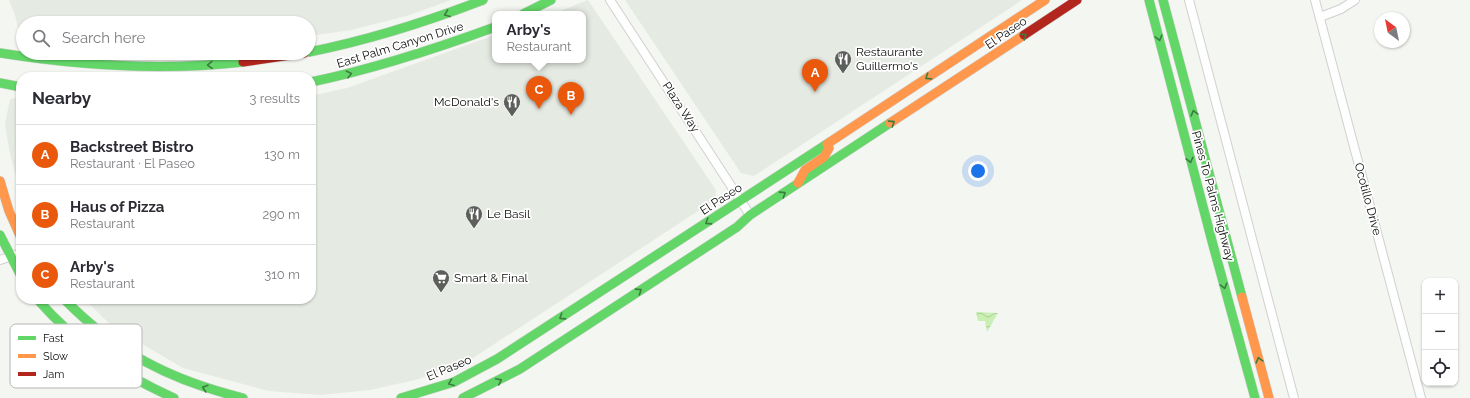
<!DOCTYPE html>
<html lang="en">
<head>
<meta charset="utf-8">
<style>
  body { margin:0; font-family:Raleway,sans-serif; background:#f2f2f3; color:#2b2b33 }
  .controls { position:absolute; right:12px; bottom:12px; display:grid; overflow:hidden; border-radius:8px; box-shadow:0 1px 3px #0004 }
  .controls button { width:36px; height:36px; display:grid; place-items:center; padding:0; border:0; border-bottom:1px solid #e1e1e2; background:#fff; color:#2b2b33; font:20px sans-serif }
  .compass { position:absolute; left:1374px; top:12px; width:36px; height:36px; border-radius:50%; background:#fff; box-shadow:0 1px 3px #0004; rotate:327deg }
  .you { position:absolute; left:978px; top:171px; width:14px; height:14px; margin:-10px; border:3px solid #fff; border-radius:50%; background:#1a73e8; box-shadow:0 0 0 6px #1a73e833 }
  .badge { display:grid; place-items:center; width:26px; height:26px; border-radius:50%; background:#ea580c; color:#fff; font-size:13px; font-weight:700 }
  .pin { position:absolute; translate:-50% -33px; filter:drop-shadow(0 1px 2px #0008) }
  .pin::after { content:''; position:absolute; top:21px; width:14px; height:12px; background:inherit; clip-path:polygon(0 0,100% 0,50% 100%) }
  .popup { position:absolute; left:492px; top:11px; width:94px; height:52px; box-sizing:border-box; display:grid; place-content:center; border-radius:8px; background:#fff; filter:drop-shadow(0 1px 3px #0005); font-size:13px; white-space:nowrap; color:#7c7c81 }
  .popup b { font-size:15px; color:#2b2b33 }
  .popup::after { content:''; position:absolute; left:50%; top:100%; margin-left:-8px; border:8px solid transparent; border-top-color:#fff }
  .list { margin:0; padding:0; list-style:none }
  h2 { display:flex; justify-content:space-between; align-items:center; height:52px; margin:0; padding:0 16px; font-size:17px }
  h2 small { font-size:13px; font-weight:400; color:#7c7c81 }
  .list li { display:grid; grid-template-columns:26px 1fr auto; gap:12px; align-items:center; box-sizing:border-box; height:60px; padding:0 16px; border-top:1px solid #e1e1e2 }
  .list b { display:block; font-size:15px; white-space:nowrap }
  .list p { margin:0; font-size:13px; white-space:nowrap; color:#7c7c81 }
  .list em { font-size:13px; font-style:normal; color:#7c7c81 }
  .icon { flex:none; width:22px; height:22px; fill:none; stroke:currentColor; stroke-width:2; stroke-linecap:round; stroke-linejoin:round }
  .map { position:relative; flex:none; width:1470px; height:398px; overflow:hidden }
  .search { position:absolute; background:#fff; box-shadow:0 1px 3px #0004; left:16px; top:16px; width:300px; height:44px; display:flex; align-items:center; gap:10px; box-sizing:border-box; padding:0 14px; border-radius:22px; color:#7c7c81; font-size:15px }
  .panel { position:absolute; background:#fff; box-shadow:0 1px 3px #0004; left:16px; top:72px; width:300px; height:232px; border-radius:16px }
  .map>svg:first-child { display:block }
  .built { fill:#e5eae2 }
  .water { fill:url(#water-waves) }
  .lines { fill:none; stroke-linecap:round; stroke-linejoin:round }
  .street-casing { stroke:#d0d1cf; stroke-width:10 }
  .fast-casing { stroke:#d0d1cf; stroke-width:10 }
  .slow-casing { stroke:#d0d1cf; stroke-width:10 }
  .jam-casing { stroke:#d0d1cf; stroke-width:10 }
  .street { stroke:#fdfefd; stroke-width:8 }
  .fast { stroke:#63d668; stroke-width:9 }
  .slow { stroke:#ff974d; stroke-width:9 }
  .jam { stroke:#b3261e; stroke-width:9 }
  .oneway { stroke:#3c7c3e }
  .labels { text-anchor:middle; stroke-width:3.5; stroke-linejoin:round; paint-order:stroke }
  .street-label { font-size:12px; fill:#0c0d0b; stroke:#fff }
  .poi-label { font-size:12px; fill:#0c0d0b; stroke:#fff; text-anchor:start }
  .key { fill:#fff; stroke:#b6b6b6; stroke-width:1 }
  .key-label { font-size:11px; fill:#0c0d0b }
</style>
</head>
<body>
<div class="map">
<svg width="1470" height="398" viewBox="0 0 1470 398">
  <defs>
    <pattern id="water-waves" width="16" height="10" patternUnits="userSpaceOnUse"><rect width="16" height="10" fill="#c9f0b2"/><path d="M0 5q4-4 8 0t8 0" fill="none" stroke="#abcd98"/></pattern>
  </defs>
  <rect width="100%" height="100%" fill="#f4f6f2"/>
  <path class="built" d="M 9,0 L 451,0 L 410,15 L 351,30 L 309,36 L 309,23 L 23,23 L 23,39 L 20,38 L 15,15 Z
    M 588,0 L 716,190 L 715,200 L 473,358 L 419,379 L 370,390 L 320,395 L 269,391 L 183,368 L 113,327 L 84,299 L 311,299 L 311,96 L 347,88 L 495,35 L 495,60 L 583,60 L 583,14 L 553,14 Z
    M 625,0 L 1022,0 L 754,176 L 741,173 Z
    M 21,97 L 21,195 L 10,154 L 5,124 L 10,99 Z"/>
  <path class="water" d="M 976,312 L 998,313 L 987,332 L 985,321 L 978,321 Z"/>
  <g class="lines">
    <g class="street-casing">
      <path id="street" d="M 610,0 L 750,215
        M 1189,0 L 1294,398
        M 1315,0 L 1421,398
        M 1320,17 L 1341,9 L 1355,0
        M 0,260 L 21,253"/>
    </g>
    <g class="fast-casing">
      <path id="fast" d="M 1149,0 L 1213,245 L 1255,398
        M 1163,0 L 1242,297
        M 523,14 L 551,0
        M 309,52 C 369,40 426,22 483,0
        M 0,53 C 81,66 162,71 243,62
        M 311,82 C 374,69 435,49 495,27
        M 0,83 L 21,87
        M 0,235 L 21,276
        M 37,299 C 78,345 118,373 174,398
        M 64,299 C 117,353 170,380 243,398
        M 401,398 L 454,382 L 497,359 L 830,142
        M 463,398 L 520,369 L 737,227 L 750,215 L 890,123"/>
    </g>
    <g class="slow-casing">
      <path id="slow" d="M 890,123 L 1024,35
        M 830,142 L 1045,0
        M 0,181 L 9,211 L 21,238
        M 798,183 L 805,170 L 824,157 L 829,148 L 827,144
        M 1242,297 L 1269,398"/>
    </g>
    <g class="jam-casing">
      <path id="jam" d="M 1024,35 L 1077,0
        M 243,62 L 304,53"/>
    </g>
    <use href="#street" class="street"/>
    <use href="#fast" class="fast"/>
    <use href="#slow" class="slow"/>
    <use href="#jam" class="jam"/>
  </g>
  <defs><path id="oneway-chevron" d="M-2-3.5L2.5 0L-2 3.5" fill="none" stroke-width="1.6" stroke-linecap="round" stroke-linejoin="round"/></defs>
  <g class="oneway">
    <use href="#oneway-chevron" transform="translate(447 14) rotate(159)"/>
    <use href="#oneway-chevron" transform="translate(1024 36) rotate(-34)"/>
    <use href="#oneway-chevron" transform="translate(1159 38) rotate(75)"/>
    <use href="#oneway-chevron" transform="translate(210 65) rotate(178)"/>
    <use href="#oneway-chevron" transform="translate(349 74) rotate(-14)"/>
    <use href="#oneway-chevron" transform="translate(928 77) rotate(147)"/>
    <use href="#oneway-chevron" transform="translate(1194 113) rotate(-105)"/>
    <use href="#oneway-chevron" transform="translate(892 123) rotate(-33)"/>
    <use href="#oneway-chevron" transform="translate(1190 160) rotate(76)"/>
    <use href="#oneway-chevron" transform="translate(783 194) rotate(-33)"/>
    <use href="#oneway-chevron" transform="translate(708 222) rotate(147)"/>
    <use href="#oneway-chevron" transform="translate(1224 286) rotate(75)"/>
    <use href="#oneway-chevron" transform="translate(639 291) rotate(-33)"/>
    <use href="#oneway-chevron" transform="translate(562 317) rotate(147)"/>
    <use href="#oneway-chevron" transform="translate(1259 360) rotate(-105)"/>
    <use href="#oneway-chevron" transform="translate(499 381) rotate(-27)"/>
    <use href="#oneway-chevron" transform="translate(451 383) rotate(159)"/>
    <use href="#oneway-chevron" transform="translate(205 388) rotate(-163)"/>
  </g>
  <defs>
    <g id="restaurant-pin" transform="scale(0.9)"><path d="M0 17L-7.5 6A9.5 9.5 0 1 1 7.5 6Z" fill="#5d5f5c" stroke="#fff"/><path d="M-5-6h1v4h1v-4h1v4h1v-4h1v5L-1.5 .5V6h-2V.5L-5-1ZM5-6V6H3V1.5H1.5Q1.5-4 5-6Z" fill="#fff"/></g>
    <g id="supermarket-pin" transform="scale(0.9)"><path d="M0 17L-7.5 6A9.5 9.5 0 1 1 7.5 6Z" fill="#5d5f5c" stroke="#fff"/><path d="M-6-5.5h2.5l.6 2H6L4.5 2H-2.5L-4.4-4H-6ZM-1.5 3.2a1.3 1.3 0 1 0 .1 0ZM3 3.2a1.3 1.3 0 1 0 .1 0Z" fill="#fff"/></g>
  </defs>
  <g fill-rule="evenodd">
    <use href="#restaurant-pin" x="843" y="59"/>
    <use href="#restaurant-pin" x="512" y="102"/>
    <use href="#restaurant-pin" x="474" y="214"/>
    <use href="#supermarket-pin" x="441" y="278"/>
  </g>
  <g class="labels">
    <g class="street-label">
      <text transform="translate(1006 33) rotate(-34)" y="4">El Paseo</text>
      <text transform="translate(400 45) rotate(-17)" y="4">East Palm Canyon Drive</text>
      <text transform="translate(681 107) rotate(57)" y="4">Plaza Way</text>
      <text transform="translate(1213 196) rotate(75)" y="4">Pines To Palms Highway</text>
      <text transform="translate(721 199) rotate(-33)" y="4">El Paseo</text>
      <text transform="translate(1368 199) rotate(75)" y="4">Ocotillo Drive</text>
      <text transform="translate(449 368) rotate(-23)" y="4">El Paseo</text>
    </g>
    <g class="poi-label">
      <text x="856" y="56">Restaurante<tspan x="856" dy="14">Guillermo's</tspan></text>
      <text x="499" y="106" text-anchor="end">McDonald's</text>
      <text x="487" y="218">Le Basil</text>
      <text x="454" y="282">Smart &amp; Final</text>
    </g>
  </g>
  <rect x="10" y="324" width="132" height="64" rx="6" class="key"/>
  <rect x="18" y="336" width="18" height="4" fill="#63d668"/>
  <rect x="18" y="354" width="18" height="4" fill="#ff974d"/>
  <rect x="18" y="372" width="18" height="4" fill="#b3261e"/>
  <g class="key-label">
    <text x="43" y="342">Fast</text>
    <text x="43" y="360">Slow</text>
    <text x="43" y="378">Jam</text>
  </g>
</svg>
<div class="controls">
<button>+</button>
<button>−</button>
<button><svg class="icon" aria-label="locate" viewBox="0 0 24 24"><circle cx="12" cy="12" r="6"/><path d="M12 2v4M12 18v4M2 12h4M18 12h4"/></svg></button>
</div>
<svg class="compass" viewBox="-18 -18 36 36"><path d="M0-13l5 13h-10z" fill="#e53935"/><path d="M0 13l5-13h-10z" fill="#7c7c81"/></svg>
<div class="you"></div>
<div class="pin badge" style="left:815px;top:92px">A</div>
<div class="pin badge" style="left:571px;top:115px">B</div>
<div class="pin badge" style="left:539px;top:109px">C</div>
<div class="popup"><b>Arby's</b>Restaurant</div>
<div class="search"><svg class="icon" aria-label="search" viewBox="0 0 24 24"><circle cx="10" cy="10" r="6"/><path d="M15 15l6 6"/></svg>Search here</div>
<section class="panel">
<h2>Nearby<small>3 results</small></h2>
<ul class="list">
<li><span class="badge">A</span><div><b>Backstreet Bistro</b><p>Restaurant · El Paseo</p></div><em>130 m</em></li>
<li><span class="badge">B</span><div><b>Haus of Pizza</b><p>Restaurant</p></div><em>290 m</em></li>
<li><span class="badge">C</span><div><b>Arby's</b><p>Restaurant</p></div><em>310 m</em></li>
</ul>
</section>
</div>
</body>
</html>
